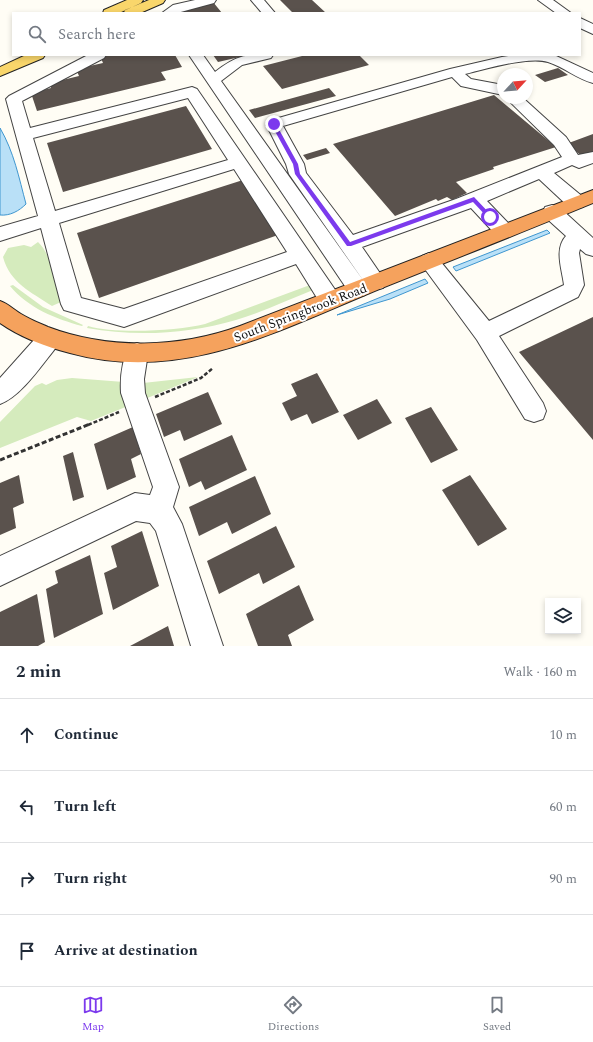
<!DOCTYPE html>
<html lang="en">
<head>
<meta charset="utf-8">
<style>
  body { margin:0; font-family:Spectral,serif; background:#f6f6f7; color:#1f2937 }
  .controls { position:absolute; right:12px; bottom:12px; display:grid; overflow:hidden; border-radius:0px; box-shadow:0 2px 6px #0003 }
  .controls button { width:36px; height:36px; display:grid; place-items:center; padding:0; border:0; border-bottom:1px solid #e0e1e3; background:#fff; color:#1f2937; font:20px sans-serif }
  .compass { position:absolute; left:497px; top:68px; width:36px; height:36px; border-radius:50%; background:#fff; box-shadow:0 2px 6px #0003; rotate:64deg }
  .stop { position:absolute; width:12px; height:12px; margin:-9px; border:3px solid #7c3aed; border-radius:50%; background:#fff }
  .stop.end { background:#7c3aed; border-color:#fff; box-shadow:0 1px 4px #0008 }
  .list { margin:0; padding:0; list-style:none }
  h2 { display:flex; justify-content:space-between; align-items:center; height:52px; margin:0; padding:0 16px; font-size:17px }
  h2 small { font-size:13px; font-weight:400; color:#747a83 }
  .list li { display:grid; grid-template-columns:26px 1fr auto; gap:12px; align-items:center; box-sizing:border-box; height:72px; padding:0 16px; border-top:1px solid #e0e1e3 }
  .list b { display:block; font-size:15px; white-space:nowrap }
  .list em { font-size:13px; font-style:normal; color:#747a83 }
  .icon { flex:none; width:22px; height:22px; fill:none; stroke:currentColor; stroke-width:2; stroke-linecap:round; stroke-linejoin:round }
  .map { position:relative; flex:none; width:593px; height:646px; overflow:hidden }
  .search { position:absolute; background:#fff; box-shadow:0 2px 6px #0003; left:12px; right:12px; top:12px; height:44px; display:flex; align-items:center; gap:10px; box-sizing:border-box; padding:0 14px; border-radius:0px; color:#747a83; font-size:15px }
  .sheet { height:340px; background:#fff }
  nav { display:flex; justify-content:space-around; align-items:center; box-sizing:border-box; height:56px; border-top:1px solid #e0e1e3; background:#fff; font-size:11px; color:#747a83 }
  nav a { display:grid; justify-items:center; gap:2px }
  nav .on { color:#7c3aed }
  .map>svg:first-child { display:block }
  .green { fill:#d5ebbd }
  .water { fill:#b9e0f7; stroke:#3f96cf }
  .building { fill:#5a524d }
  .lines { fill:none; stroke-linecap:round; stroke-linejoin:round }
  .minor-casing { stroke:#444; stroke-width:2 }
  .major-casing { stroke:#222; stroke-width:2 }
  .highway-casing { stroke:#222; stroke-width:2 }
  .path-far1 { stroke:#333; stroke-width:2.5; stroke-dasharray:4 2; stroke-linecap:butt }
  .path { stroke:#333; stroke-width:3; stroke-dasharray:5 2.5; stroke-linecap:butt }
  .minor { fill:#fff; fill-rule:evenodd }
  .major { fill:#f9d66b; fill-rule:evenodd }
  .highway { fill:#f5a25d; fill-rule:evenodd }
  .route { fill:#7c3aed }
  .labels { text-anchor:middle; stroke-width:4; stroke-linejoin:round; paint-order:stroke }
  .street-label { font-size:13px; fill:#111; stroke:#fff }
</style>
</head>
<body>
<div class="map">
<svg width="593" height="646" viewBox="0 0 593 646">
  <rect width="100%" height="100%" fill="#fffdf5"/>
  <path class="green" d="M 38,242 C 52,255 56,284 61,302 L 52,306 C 31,292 10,283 3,257 L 8,248 L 24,245 L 31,247 Z
    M 13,285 L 43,307 L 83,325 L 82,326 C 56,319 28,308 10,286 Z
    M 310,285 L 313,290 C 288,300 262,312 236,320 C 188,334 136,337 87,328 L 88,326 C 115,334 177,331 205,324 Z
    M 198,377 L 145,399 L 143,383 Z
    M 72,378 L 124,382 L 128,406 L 91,421 L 77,417 L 0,448 L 0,422 L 35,386 L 42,383 L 46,385 L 57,380 Z"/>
  <path class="water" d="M 0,128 C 14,152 19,178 26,204 C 19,211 10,216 0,215 Z
    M 547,230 L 550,233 L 456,271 L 453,267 Z
    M 425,279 L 428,283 L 390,299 L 337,315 Z"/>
  <path class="building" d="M 280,0 L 312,0 L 326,13 L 293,13 Z
    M 213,2 L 222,13 L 184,13 L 181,10 Z
    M 106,55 L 175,55 L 182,67 L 161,72 L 166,80 L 37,111 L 31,93 L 51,88 L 50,83 L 79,76 L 76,69 L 103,63 L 100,56 Z
    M 213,55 L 244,55 L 244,56 L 218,62 Z
    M 306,55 L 359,55 L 369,65 L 282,89 L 263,66 Z
    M 558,68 L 568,75 L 545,82 L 535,75 Z
    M 329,88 L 336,96 L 255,118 L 249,110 Z
    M 494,95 L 556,147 L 493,167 L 494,169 L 456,182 L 467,193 L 452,200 L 447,197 L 438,201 L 436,199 L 395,216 L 333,144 Z
    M 186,106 L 212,149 L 63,192 L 47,143 Z
    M 593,134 L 593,152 L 582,156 L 566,144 Z
    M 326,148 L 330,153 L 307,160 L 303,155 Z
    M 243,180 L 278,235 L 99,298 L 77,233 Z
    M 593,317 L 593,440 L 519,352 Z
    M 317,373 L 339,412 L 312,424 L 307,414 L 291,421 L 282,403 L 297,396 L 291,384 Z
    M 208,392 L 222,424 L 184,441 L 180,430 L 164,437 L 156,414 Z
    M 377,399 L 392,423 L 358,440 L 343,415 Z
    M 431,407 L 458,450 L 431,463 L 405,418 Z
    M 133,427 L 141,454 L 131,459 L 136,477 L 107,490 L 94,444 Z
    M 232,435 L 247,470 L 205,490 L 201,481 L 189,487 L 179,459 Z
    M 73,452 L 84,497 L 73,501 L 63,456 Z
    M 19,475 L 24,503 L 13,508 L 16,528 L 0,535 L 0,483 Z
    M 470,475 L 507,529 L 478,546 L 442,490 Z
    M 255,476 L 271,514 L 232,534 L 227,522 L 199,536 L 189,507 Z
    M 276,526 L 295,567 L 263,584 L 259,573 L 219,594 L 207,561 Z
    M 142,531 L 159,586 L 113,610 L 104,573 L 117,567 L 111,546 Z
    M 90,555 L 103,614 L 54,638 L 46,589 L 58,583 L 55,571 Z
    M 299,585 L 314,620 L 288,635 L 292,646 L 258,646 L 246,614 Z
    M 37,594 L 45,642 L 38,646 L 0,646 L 0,612 Z
    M 168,626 L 174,646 L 130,646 Z"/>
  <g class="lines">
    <g class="minor-casing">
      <path id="minor" d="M 195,0 L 216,0 L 214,3 L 177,13 L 162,13 L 173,5 Z
        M 251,0 L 264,0 L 275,13 L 262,13 Z
        M 538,0 L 553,0 L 571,13 L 556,13 Z
        M 580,18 L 593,24 L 593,34 L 580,28 Z
        M 88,55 L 106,55 L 104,58 L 22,101 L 30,128 L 192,87 L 197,89 L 338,294 L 341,300 L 338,306 L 330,309 L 322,306 L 296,264 L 124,327 L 64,310 L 61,304 L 41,228 L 0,241 L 0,227 L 38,216 L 6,99 L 9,96 ZM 188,98 L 228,160 L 55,211 L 33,138 ZM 234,169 L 287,252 L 124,309 L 81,298 L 59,223 Z
        M 189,55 L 203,55 L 215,72 C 239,54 244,55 273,55 L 271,58 L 242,65 L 221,81 L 365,283 L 289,174 L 286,164 L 266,124 L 268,121 L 450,69 L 502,57 L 515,55 L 554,55 L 593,73 L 593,83 C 577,79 564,67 548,62 C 528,56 486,69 465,74 L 471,79 L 503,85 L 503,95 L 461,86 L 452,77 L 283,126 L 304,164 L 306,173 L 353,235 L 456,199 L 562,157 L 554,145 L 506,98 L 523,98 L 566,137 L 578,155 L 593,152 L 593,163 L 579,168 L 572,165 L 554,173 L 583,197 L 585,202 L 583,207 L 576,208 L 569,207 L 539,179 L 487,201 L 511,226 L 514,231 L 511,236 L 504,238 L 497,236 L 471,208 L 362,247 L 386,282 L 383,288 C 375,290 370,290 365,283 L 368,289 L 365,295 L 358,297 L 351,295 Z
        M 552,205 L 559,207 L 593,238 L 593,256 L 586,254 L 580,249 L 579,253 L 584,285 L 578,297 L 499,336 L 543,403 L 546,411 L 543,419 L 534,422 L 525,419 L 477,340 L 419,261 L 422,256 L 429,253 L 436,256 L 489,321 L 564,285 C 562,269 554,249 566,236 L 545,217 L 543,212 L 545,207 Z
        M 50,329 L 58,331 L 61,338 L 58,345 C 43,363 22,396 0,404 L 0,378 L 42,331 Z
        M 137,343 L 145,346 L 148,353 L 144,379 L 145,393 L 179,487 L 173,507 L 182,524 L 223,646 L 191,646 L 156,531 L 150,523 L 136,521 L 0,586 L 0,556 L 135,493 L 150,495 L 153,487 L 121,393 C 120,377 122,361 129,346 Z"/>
    </g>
    <g class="major-casing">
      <path id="major" d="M 127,0 L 143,0 L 141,3 L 119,13 L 103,13 L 104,10 Z
        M 149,0 L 165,0 L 163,3 L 140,13 L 124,13 L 125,10 Z
        M 26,55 L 45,55 L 43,58 L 0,76 L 0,67 Z"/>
    </g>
    <g class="highway-casing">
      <path id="highway" d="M 593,190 L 593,203 C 523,232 452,260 382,288 C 279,330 183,384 70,353 C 46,347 20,337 0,323 L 0,301 C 8,304 13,309 21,314 C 29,319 39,323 48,327 C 109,350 180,348 240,326 Z"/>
    </g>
    <path class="path-far1" d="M 155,397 L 201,378 L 213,368
      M 88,425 L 119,412"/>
    <path class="path" d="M 0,460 L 90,424"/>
    <use href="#minor" class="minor"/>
    <use href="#major" class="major"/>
    <use href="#highway" class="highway"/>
  </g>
  <path class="route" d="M 274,122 L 276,124 L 298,164 L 300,174 L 350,242 L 474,197 L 493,217 L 488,218 L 473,202 L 351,246 L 347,246 L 295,174 L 293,164 L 271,124 Z"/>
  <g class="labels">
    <g class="street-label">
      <text transform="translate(300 312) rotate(-21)" y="5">South Springbrook Road</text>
    </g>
  </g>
</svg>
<div class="controls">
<button><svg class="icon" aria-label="layers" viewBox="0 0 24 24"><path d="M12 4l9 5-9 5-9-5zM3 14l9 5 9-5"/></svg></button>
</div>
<svg class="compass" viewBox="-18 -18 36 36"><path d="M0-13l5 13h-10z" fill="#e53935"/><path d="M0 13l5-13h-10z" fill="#747a83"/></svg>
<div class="stop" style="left:490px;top:217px"></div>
<div class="stop end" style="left:274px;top:124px"></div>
<div class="search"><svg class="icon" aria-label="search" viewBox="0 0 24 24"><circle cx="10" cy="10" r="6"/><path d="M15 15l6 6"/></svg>Search here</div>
</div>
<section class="sheet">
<h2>2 min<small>Walk · 160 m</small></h2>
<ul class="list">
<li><svg class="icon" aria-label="ahead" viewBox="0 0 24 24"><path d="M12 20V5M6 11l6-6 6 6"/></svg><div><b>Continue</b></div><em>10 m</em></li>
<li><svg class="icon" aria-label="left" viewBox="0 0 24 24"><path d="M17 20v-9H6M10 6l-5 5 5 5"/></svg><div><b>Turn left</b></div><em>60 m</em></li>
<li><svg class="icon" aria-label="right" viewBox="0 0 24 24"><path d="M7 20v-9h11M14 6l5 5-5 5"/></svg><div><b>Turn right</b></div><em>90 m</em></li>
<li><svg class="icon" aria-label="arrive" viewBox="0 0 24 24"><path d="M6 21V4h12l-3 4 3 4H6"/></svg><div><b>Arrive at destination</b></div></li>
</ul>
</section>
<nav>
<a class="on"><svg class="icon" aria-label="map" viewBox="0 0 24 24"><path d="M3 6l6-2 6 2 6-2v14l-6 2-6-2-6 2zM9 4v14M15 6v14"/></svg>Map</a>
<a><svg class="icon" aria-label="directions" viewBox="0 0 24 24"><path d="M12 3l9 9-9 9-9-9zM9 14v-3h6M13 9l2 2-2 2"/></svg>Directions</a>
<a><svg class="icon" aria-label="saved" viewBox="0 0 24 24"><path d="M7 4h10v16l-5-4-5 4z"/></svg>Saved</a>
</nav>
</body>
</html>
